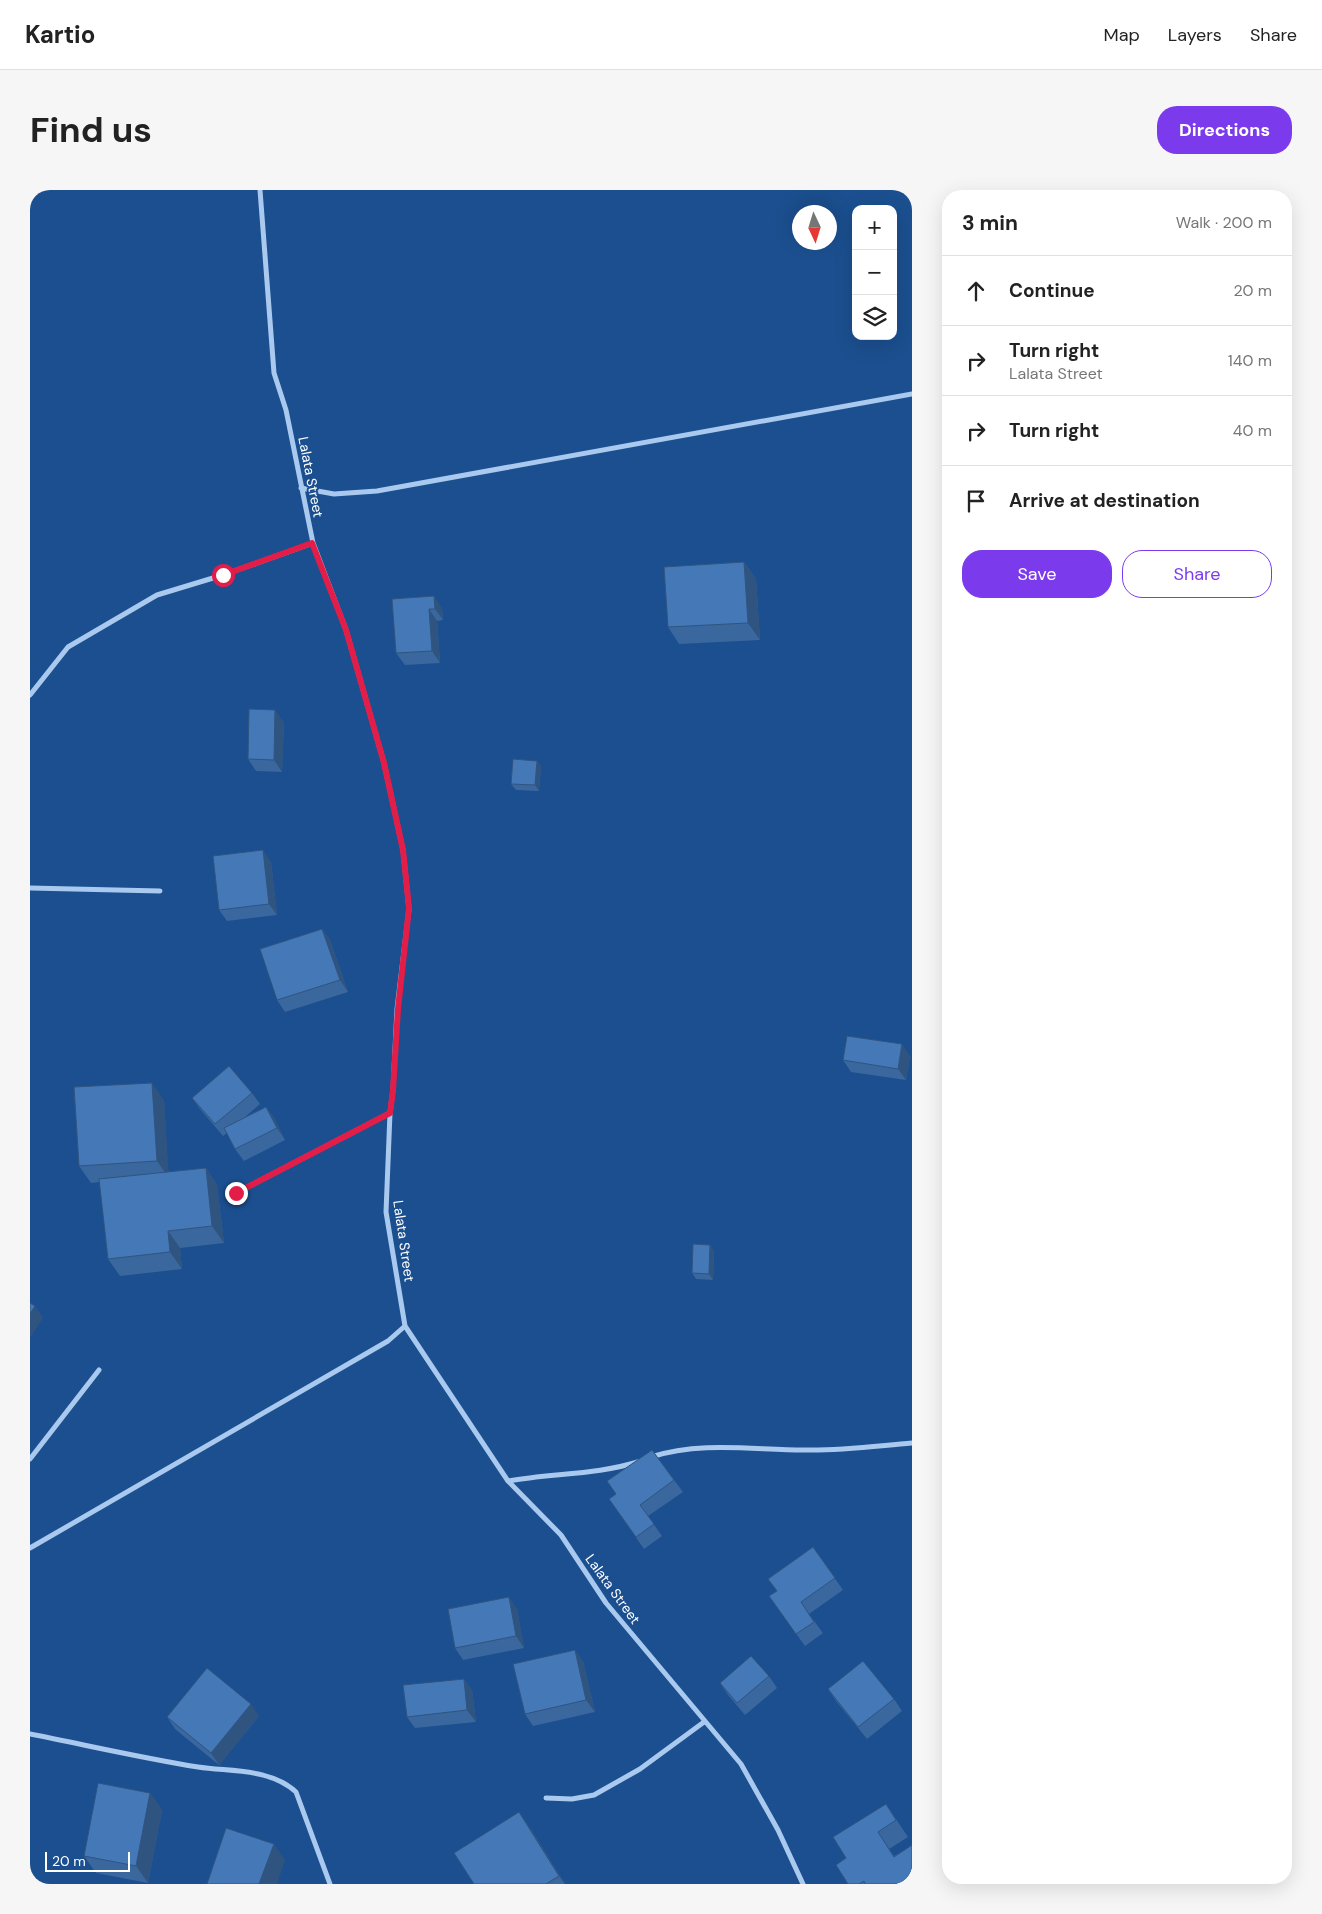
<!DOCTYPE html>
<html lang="en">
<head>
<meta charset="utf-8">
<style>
  body { margin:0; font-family:"DM Sans",sans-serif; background:#f6f6f6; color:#222 }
  .controls { position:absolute; right:15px; top:15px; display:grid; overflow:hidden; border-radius:10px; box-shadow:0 5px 20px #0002 }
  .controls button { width:45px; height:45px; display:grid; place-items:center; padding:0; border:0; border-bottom:1px solid #e0e0e0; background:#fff; color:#222; font:25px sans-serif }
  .compass { position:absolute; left:762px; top:15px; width:45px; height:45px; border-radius:50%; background:#fff; box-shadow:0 5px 20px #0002; rotate:176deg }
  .scale { position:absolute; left:15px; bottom:12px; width:85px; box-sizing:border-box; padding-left:5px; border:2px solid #fff; border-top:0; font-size:14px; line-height:18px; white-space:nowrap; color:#fff; -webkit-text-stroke:4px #1b4f8f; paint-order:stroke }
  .stop { position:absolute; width:15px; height:15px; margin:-11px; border:4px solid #e11d48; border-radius:50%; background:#fff }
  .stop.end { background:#e11d48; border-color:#fff; box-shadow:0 1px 5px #0008 }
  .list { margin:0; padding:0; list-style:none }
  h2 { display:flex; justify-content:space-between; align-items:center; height:65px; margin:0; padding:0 20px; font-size:21px }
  h2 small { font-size:16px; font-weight:400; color:#767676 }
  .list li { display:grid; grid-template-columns:32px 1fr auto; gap:15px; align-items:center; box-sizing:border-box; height:70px; padding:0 20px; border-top:1px solid #e0e0e0 }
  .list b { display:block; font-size:19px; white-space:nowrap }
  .list p { margin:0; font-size:16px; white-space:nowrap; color:#767676 }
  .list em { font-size:16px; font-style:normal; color:#767676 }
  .actions { display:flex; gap:10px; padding:15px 20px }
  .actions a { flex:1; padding:11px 0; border:1px solid #7c3aed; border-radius:20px; text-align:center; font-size:18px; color:#7c3aed }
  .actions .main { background:#7c3aed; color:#fff }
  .icon { flex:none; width:28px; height:28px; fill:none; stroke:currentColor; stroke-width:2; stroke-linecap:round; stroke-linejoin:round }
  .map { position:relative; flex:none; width:882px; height:1694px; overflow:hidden; border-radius:20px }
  header { display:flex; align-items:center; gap:30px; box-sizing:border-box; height:70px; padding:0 25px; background:#fff; border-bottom:1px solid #e0e0e0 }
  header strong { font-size:24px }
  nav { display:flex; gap:28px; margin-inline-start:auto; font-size:18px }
  .intro { display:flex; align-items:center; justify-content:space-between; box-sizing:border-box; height:120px; padding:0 30px }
  h1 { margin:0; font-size:35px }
  .button { padding:12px 22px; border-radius:20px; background:#7c3aed; color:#fff; font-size:18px; font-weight:700 }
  main { display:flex; gap:30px; padding:0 30px }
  aside { flex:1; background:#fff; border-radius:20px; box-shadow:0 5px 20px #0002 }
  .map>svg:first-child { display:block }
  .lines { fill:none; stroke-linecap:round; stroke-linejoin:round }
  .street { stroke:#a9c9ee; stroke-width:5 }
  .wall { fill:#3a679d }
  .shaded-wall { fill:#305480 }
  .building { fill:#4478b7; stroke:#305480 }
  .route { stroke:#e11d48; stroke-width:6 }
  .labels { text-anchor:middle; stroke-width:4; stroke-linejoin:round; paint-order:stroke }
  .street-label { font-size:14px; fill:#fff; stroke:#1b4f8f }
</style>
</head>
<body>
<header>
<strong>Kartio</strong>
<nav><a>Map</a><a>Layers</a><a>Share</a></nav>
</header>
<div class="intro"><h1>Find us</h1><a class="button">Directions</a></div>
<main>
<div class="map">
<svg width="882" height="1694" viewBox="0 0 882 1694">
  <rect width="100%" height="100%" fill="#1b4f8f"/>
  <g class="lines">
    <path class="street" d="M 230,0 L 244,183 L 256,220 L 283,353 L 316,440 L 354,573 L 373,660 L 379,719 L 367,819 L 363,900 L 360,923 L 356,1022 L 375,1136 L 478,1291 L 531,1345 L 576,1413 L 711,1574 L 748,1640 L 773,1694
      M 271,298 L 304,304 L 347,301 L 882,204
      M 0,505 L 38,457 L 127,405 L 193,385 L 283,353
      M 0,698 L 130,701
      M 206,1003 L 360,923
      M 621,1267 C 671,1251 723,1260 774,1260 C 810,1261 846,1256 882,1253
      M 0,1269 L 69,1180
      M 478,1291 C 523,1283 567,1285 611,1271
      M 0,1358 L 358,1151 L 375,1136
      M 0,1544 C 56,1555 112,1568 168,1577 C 201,1582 240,1578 266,1602 L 300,1694
      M 516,1608 L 542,1609 L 564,1605 L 610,1579 L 674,1532"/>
  </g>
  <path class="wall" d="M 714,372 L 726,389 L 730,450 L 649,454 L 638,437 Z
    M 362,409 L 412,418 L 413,430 L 407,431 L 410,473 L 375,475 L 366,463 Z
    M 254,532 L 252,582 L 226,581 L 218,569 Z
    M 507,571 L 511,577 L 509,601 L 486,600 L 481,594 Z
    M 241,672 L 247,725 L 197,731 L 189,720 Z
    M 292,739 L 300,750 L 318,802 L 255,822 L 247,810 Z
    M 880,866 L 876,890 L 821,882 L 813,870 Z
    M 222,903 L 230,914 L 215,927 L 236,917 L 244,928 L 255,950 L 214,971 L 205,959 L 197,943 L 193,946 L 170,919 L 162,908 Z
    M 134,910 L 138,982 L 176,978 L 187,995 L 194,1053 L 150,1058 L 152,1079 L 90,1086 L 78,1069 L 70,992 L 61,993 L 49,976 Z
    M 684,1061 L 683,1090 L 666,1089 L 662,1083 Z
    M 622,1260 L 653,1302 L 618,1326 L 632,1346 L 614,1359 L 579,1309 L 586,1304 Z
    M 783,1357 L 813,1400 L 779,1424 L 793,1443 L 775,1456 L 739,1406 L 747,1401 Z
    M 487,1419 L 494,1458 L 433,1470 L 425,1458 Z
    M 553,1471 L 565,1522 L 503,1536 L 495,1524 Z
    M 739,1486 L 747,1498 L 715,1525 L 698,1505 L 690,1493 Z
    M 434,1489 L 442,1500 L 446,1532 L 385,1538 L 377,1527 Z
    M 798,1499 L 864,1509 L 872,1521 L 837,1549 L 806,1511 Z
    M 229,1526 L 189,1575 L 145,1539 L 137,1527 Z
    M 120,1603 L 132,1620 L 118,1693 L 66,1683 L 54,1666 Z
    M 856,1614 L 878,1647 L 859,1659 L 864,1666 L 882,1656 L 882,1694 L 818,1694 L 816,1668 Z
    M 501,1639 L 535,1694 L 444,1694 Z"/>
  <path class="shaded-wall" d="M 714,372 L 726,389 L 730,450 L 718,433 Z
    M 404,406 L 412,418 L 413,430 L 405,419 Z
    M 399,419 L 407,431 L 410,473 L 402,461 Z
    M 245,520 L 254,532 L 252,582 L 244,570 Z
    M 507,571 L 511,577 L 509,601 L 505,595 Z
    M 233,660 L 241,672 L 247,725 L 239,714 Z
    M 292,739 L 300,750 L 318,802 L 310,790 Z
    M 872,854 L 880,866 L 876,890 L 868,879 Z
    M 122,893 L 134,910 L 139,988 L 127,971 Z
    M 236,917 L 244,928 L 255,950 L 247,938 Z
    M 176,978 L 187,995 L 194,1053 L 182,1036 Z
    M 138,1041 L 150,1058 L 152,1079 L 140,1062 Z
    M 680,1055 L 684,1061 L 683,1090 L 679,1084 Z
    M 5,1116 L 13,1128 L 0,1148 L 0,1124 Z
    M 479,1407 L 487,1419 L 494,1458 L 486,1446 Z
    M 545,1460 L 553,1471 L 565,1522 L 556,1510 Z
    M 434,1489 L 442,1500 L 446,1532 L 437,1520 Z
    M 221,1514 L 229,1526 L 189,1575 L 181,1563 Z
    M 120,1603 L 132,1620 L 118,1693 L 106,1676 Z
    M 489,1622 L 501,1639 L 535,1694 L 529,1686 Z
    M 244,1654 L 255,1670 L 247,1694 L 229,1694 Z"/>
  <path class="building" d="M 714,372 L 718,433 L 638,437 L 634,377 Z
    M 404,406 L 405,419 L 399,419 L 402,461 L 366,463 L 362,409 Z
    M 219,519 L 245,520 L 244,570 L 218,569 Z
    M 483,569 L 507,571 L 505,595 L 481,594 Z
    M 233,660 L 239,714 L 189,720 L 183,666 Z
    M 292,739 L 310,790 L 247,810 L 230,759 Z
    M 817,846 L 872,854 L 868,879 L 813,870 Z
    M 199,876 L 222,903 L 185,934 L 162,908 Z
    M 122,893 L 127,971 L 49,976 L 44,897 Z
    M 236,917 L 247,938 L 205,959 L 194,938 Z
    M 176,978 L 182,1036 L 138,1041 L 140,1062 L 78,1069 L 69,989 Z
    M 663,1054 L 680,1055 L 679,1084 L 662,1083 Z
    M 0,1113 L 5,1116 L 0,1124 Z
    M 622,1260 L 644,1290 L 610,1315 L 624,1334 L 606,1347 L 579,1309 L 586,1304 L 577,1291 Z
    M 783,1357 L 805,1388 L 771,1412 L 784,1432 L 766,1444 L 739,1406 L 747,1401 L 738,1389 Z
    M 479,1407 L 486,1446 L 425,1458 L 418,1419 Z
    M 545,1460 L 556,1510 L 495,1524 L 483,1474 Z
    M 721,1466 L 739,1486 L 707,1513 L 690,1493 Z
    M 833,1471 L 864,1509 L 828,1537 L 798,1499 Z
    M 177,1478 L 221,1514 L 181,1563 L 137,1527 Z
    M 434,1489 L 437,1520 L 377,1527 L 373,1495 Z
    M 68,1593 L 120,1603 L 106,1676 L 54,1666 Z
    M 856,1614 L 866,1630 L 848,1642 L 864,1667 L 882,1655 L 882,1687 L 870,1694 L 835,1694 L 834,1691 L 829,1694 L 818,1694 L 806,1675 L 816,1668 L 803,1647 Z
    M 489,1622 L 529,1686 L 516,1694 L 444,1694 L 424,1663 Z
    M 196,1638 L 244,1654 L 229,1694 L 177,1694 Z"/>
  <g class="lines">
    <path class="route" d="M 193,385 L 282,353 L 316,440 L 354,573 L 373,660 L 379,718 L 368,819 L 363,900 L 360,923 L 206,1003"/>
  </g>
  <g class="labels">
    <g class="street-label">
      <text transform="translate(281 287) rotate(79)" y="5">Lalata Street</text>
      <text transform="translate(374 1051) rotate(82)" y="5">Lalata Street</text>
      <text transform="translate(583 1399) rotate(54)" y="5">Lalata Street</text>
    </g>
  </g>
</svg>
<div class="controls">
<button>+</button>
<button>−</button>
<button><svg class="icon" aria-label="layers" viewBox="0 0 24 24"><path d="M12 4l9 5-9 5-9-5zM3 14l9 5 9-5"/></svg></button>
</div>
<svg class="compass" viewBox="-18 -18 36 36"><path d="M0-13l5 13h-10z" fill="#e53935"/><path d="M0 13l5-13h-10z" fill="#767676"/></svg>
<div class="scale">20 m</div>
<div class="stop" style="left:193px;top:385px"></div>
<div class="stop end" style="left:206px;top:1003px"></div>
</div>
<aside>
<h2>3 min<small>Walk · 200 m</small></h2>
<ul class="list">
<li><svg class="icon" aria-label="ahead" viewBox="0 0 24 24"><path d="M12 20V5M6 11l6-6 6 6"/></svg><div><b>Continue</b></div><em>20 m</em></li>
<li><svg class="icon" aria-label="right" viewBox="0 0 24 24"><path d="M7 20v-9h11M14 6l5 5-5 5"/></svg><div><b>Turn right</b><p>Lalata Street</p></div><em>140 m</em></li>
<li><svg class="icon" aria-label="right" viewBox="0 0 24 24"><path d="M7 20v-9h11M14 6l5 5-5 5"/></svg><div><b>Turn right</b></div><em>40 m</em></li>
<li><svg class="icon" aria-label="arrive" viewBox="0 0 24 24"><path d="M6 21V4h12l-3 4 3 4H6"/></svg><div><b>Arrive at destination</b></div></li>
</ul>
<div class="actions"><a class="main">Save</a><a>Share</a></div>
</aside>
</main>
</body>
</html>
